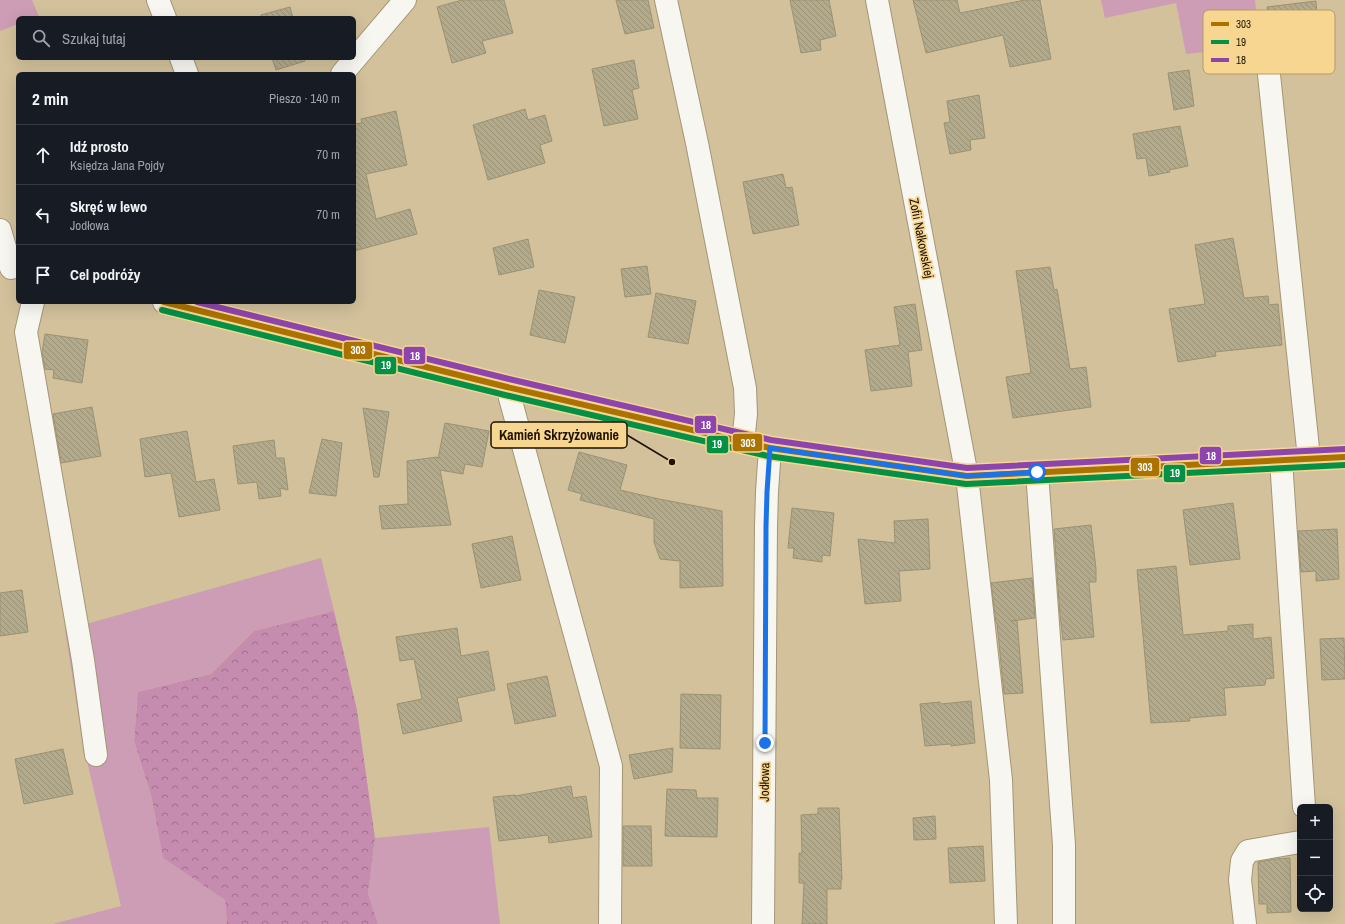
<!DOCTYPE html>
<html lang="pl">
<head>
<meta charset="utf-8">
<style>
  body { margin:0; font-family:"Archivo Narrow",sans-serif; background:#20242c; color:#f1f3f6 }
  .controls { position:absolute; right:12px; bottom:12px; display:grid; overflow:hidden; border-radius:6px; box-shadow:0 4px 16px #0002 }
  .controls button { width:36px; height:36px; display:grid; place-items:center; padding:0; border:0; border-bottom:1px solid #363941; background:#171b24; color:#f1f3f6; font:20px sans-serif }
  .stop { position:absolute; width:12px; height:12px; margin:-9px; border:3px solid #1a73e8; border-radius:50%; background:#fff }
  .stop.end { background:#1a73e8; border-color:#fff; box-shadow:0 1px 4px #0008 }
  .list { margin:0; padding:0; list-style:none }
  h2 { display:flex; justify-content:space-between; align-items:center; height:52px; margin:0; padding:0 16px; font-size:17px }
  h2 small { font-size:13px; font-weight:400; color:#9ea1a6 }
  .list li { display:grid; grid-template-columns:26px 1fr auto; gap:12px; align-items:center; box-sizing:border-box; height:60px; padding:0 16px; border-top:1px solid #363941 }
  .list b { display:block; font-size:15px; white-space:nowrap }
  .list p { margin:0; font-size:13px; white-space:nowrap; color:#9ea1a6 }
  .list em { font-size:13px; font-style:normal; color:#9ea1a6 }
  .icon { flex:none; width:22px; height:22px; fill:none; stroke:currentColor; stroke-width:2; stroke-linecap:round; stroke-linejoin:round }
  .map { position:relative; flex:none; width:1345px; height:924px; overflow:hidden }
  .search { position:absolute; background:#171b24; box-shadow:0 4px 16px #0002; left:16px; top:16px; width:340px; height:44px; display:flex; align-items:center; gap:10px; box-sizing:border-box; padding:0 14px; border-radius:6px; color:#9ea1a6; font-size:15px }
  .panel { position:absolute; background:#171b24; box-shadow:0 4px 16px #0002; left:16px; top:72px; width:340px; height:232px; border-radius:6px }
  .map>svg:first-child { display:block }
  .grass { fill:#cc9db4 }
  .forest { fill:url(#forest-crowns) }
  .building { fill:url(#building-back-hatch); stroke:#9a9273 }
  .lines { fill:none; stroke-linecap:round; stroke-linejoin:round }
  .minor-casing { stroke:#a39678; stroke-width:24 }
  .minor { stroke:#f8f6f0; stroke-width:22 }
  .bus-1-casing { stroke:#f6d691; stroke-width:9 }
  .bus-2-casing { stroke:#f6d691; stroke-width:9 }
  .bus-3-casing { stroke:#f6d691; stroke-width:9 }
  .bus-1 { stroke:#ab7200; stroke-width:6 }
  .bus-2 { stroke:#049045; stroke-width:6 }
  .bus-3 { stroke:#8e44ad; stroke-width:6 }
  .route { stroke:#1a73e8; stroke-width:5 }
  .labels { text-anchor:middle; stroke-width:3.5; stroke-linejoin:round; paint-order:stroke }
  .street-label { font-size:13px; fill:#1e1200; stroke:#f6d691 }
  .key { fill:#f6d691; stroke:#b59b66; stroke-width:1 }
  .key-label { font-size:11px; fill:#1e1200 }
  .leader { fill:none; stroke:#1e1200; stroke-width:1.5 }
  .callout-dot { fill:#1e1200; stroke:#f6d691; stroke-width:1.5 }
  .callout { fill:#f6d691; stroke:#1e1200; stroke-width:1.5 }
  .callout-label { font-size:14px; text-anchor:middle; font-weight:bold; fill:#1e1200 }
  .line-badge { stroke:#f6d691; stroke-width:1.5 }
  .badge-label { font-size:11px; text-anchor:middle; font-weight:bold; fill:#fff }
</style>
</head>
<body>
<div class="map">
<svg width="1345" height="924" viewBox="0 0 1345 924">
  <defs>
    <pattern id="forest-crowns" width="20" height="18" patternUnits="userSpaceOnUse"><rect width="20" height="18" fill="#c68caf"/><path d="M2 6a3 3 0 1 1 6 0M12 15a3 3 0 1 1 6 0" fill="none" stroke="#a0718c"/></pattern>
    <pattern id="building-back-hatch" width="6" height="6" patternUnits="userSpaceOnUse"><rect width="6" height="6" fill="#b2aa8b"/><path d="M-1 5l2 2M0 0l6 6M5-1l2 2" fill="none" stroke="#999176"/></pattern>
  </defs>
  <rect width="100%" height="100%" fill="#d2c19b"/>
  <path class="grass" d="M 0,0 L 32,0 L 39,17 L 35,18 L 18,18 L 18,24 L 0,31 Z
    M 1101,0 L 1255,0 L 1260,46 L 1186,54 L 1176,3 L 1105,18 Z
    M 321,558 L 334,611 L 254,631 L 211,674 L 138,692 L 134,741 L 151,795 L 163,858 L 225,900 L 227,924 L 53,924 L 121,906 L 83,744 L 65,630 Z
    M 489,827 L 500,924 L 378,924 L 368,894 L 375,838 Z"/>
  <path class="forest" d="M 334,611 L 357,710 L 375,838 L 368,894 L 378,924 L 227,924 L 225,900 L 163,858 L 151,795 L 134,741 L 138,692 L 211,674 L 254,631 Z"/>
  <path class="building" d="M 462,0 L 504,0 L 513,33 L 482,41 L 486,53 L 452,63 L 437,7 Z
    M 616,0 L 648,0 L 654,28 L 625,34 Z
    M 790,0 L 829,0 L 836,36 L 820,40 L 821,50 L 801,53 Z
    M 913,0 L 957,0 L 960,13 L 1025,0 L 1040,0 L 1051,59 L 1010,67 L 1003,35 L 926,53 Z
    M 1316,1 L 1318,31 L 1309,32 L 1310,44 L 1290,47 L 1289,41 L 1272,43 L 1267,7 Z
    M 290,7 L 293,18 L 261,18 L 261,15 Z
    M 272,58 L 304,58 L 305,61 L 276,70 Z
    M 634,60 L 639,88 L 632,90 L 638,119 L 604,126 L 592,69 Z
    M 1189,70 L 1194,106 L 1174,110 L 1168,73 Z
    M 979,95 L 985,138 L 970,140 L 971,150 L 950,154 L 944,123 L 950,122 L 947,101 Z
    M 525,109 L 528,120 L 545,115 L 552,141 L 540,145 L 545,163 L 488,180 L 473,125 Z
    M 396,111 L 407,165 L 366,174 L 376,219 L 410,209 L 417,234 L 354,251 L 354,124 L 362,123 L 361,119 Z
    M 1180,126 L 1188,166 L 1169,170 L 1170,172 L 1149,176 L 1146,158 L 1137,159 L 1133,134 Z
    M 783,174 L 786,188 L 792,187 L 799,225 L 753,234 L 743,182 Z
    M 1233,238 L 1244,298 L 1268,296 L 1269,305 L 1278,304 L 1282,345 L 1215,352 L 1216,356 L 1178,362 L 1169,309 L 1205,304 L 1195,245 Z
    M 528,239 L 534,267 L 499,275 L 493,248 Z
    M 647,266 L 651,294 L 625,297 L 621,269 Z
    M 1050,267 L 1054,290 L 1057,289 L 1070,369 L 1086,367 L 1091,407 L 1013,418 L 1006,377 L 1031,373 L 1016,271 Z
    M 539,290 L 575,297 L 565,343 L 530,335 Z
    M 656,293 L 696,301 L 688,344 L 648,337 Z
    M 915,304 L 922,350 L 908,352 L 912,386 L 871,391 L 865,350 L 900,345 L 894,307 Z
    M 45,334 L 88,340 L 82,383 L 53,378 L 54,370 L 45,369 L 42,353 Z
    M 92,407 L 101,456 L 61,463 L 53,414 Z
    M 363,408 L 389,412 L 379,477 L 374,477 Z
    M 445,423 L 489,431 L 482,467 L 465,464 L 463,474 L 440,470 L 451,525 L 382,529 L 379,506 L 408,504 L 407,461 L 437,457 L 438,459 Z
    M 187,431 L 196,482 L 214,479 L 220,510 L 179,517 L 171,473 L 145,477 L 140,439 Z
    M 322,439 L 342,443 L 336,496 L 309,493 Z
    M 274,440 L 276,458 L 284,458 L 288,490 L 280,488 L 281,496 L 259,499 L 257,482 L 238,484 L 233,446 Z
    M 579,452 L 627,465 L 620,490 L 659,499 L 722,511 L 723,586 L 680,588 L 680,561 L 660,559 L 654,542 L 654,519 L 580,500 L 582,494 L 568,490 Z
    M 1233,503 L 1240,559 L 1190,565 L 1183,510 Z
    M 792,508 L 834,513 L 830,556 L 822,555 L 822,562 L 793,558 L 794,548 L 788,548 Z
    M 928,519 L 930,569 L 899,571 L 901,601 L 865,604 L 858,539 L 895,543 L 894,521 Z
    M 1091,525 L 1096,569 L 1096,582 L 1089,582 L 1094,637 L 1063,640 L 1060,615 L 1054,529 Z
    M 1337,529 L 1339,579 L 1316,581 L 1316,571 L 1301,572 L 1298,531 Z
    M 512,536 L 521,580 L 481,588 L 472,544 Z
    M 1176,566 L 1183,635 L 1228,631 L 1228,626 L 1253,624 L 1253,639 L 1271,637 L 1274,678 L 1266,679 L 1265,685 L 1224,688 L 1226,715 L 1189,718 L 1190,721 L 1151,723 L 1137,570 Z
    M 1032,578 L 1035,618 L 1011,621 L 1017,620 L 1023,693 L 1004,694 L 997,623 L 996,623 L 991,583 Z
    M 22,590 L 28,632 L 0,636 L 0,593 Z
    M 457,628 L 461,656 L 488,651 L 495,690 L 457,698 L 462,721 L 403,734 L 397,704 L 422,699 L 414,659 L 400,661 L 396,637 Z
    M 1344,638 L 1345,679 L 1322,680 L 1320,639 Z
    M 547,676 L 556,716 L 515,724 L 507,684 Z
    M 681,694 L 721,695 L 720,749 L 680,748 Z
    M 971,701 L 975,743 L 951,746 L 951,744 L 925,746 L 920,704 L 940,702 L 941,704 Z
    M 673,748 L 672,772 L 634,779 L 629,755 Z
    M 63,749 L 73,794 L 24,804 L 15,759 Z
    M 571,786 L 573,798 L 586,796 L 592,837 L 549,843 L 548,835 L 499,841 L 493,797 L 515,795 L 515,796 Z
    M 667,789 L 696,790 L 697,798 L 718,798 L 717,837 L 665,836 Z
    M 818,808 L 839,808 L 842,880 L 841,880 L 841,889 L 827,889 L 827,924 L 802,924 L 804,883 L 799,883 L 799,853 L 802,853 L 801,815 L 818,814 Z
    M 935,816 L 936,839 L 914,840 L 913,818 Z
    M 623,826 L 651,826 L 652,866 L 623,866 Z
    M 983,846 L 985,881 L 950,883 L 948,848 Z
    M 1290,858 L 1291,912 L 1267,913 L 1267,904 L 1259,904 L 1258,862 L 1275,859 Z"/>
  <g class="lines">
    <g class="minor-casing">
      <path id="minor" d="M 158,0 L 165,18
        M 666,0 L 697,143 L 745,388 L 746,414 L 743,442
        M 877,0 L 967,476 L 1001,780 L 1006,924
        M 181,58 L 187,74
        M 1268,65 L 1309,458
        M 342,74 L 405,0
        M 0,230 L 11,268
        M 33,302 L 26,332 L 83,660 L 96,755
        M 164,302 L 507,387 L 743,442 L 770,448 L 967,476 L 1345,457
        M 507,387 L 611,766 L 610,924
        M 1281,460 L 1304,807
        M 1037,472 L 1064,845 L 1064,924
        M 763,924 L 766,526 L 767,492 L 770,448
        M 1245,924 L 1240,880 L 1242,861 L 1248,851 L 1300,842"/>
    </g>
    <use href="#minor" class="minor"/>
    <g class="bus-1-casing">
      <path id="bus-1" d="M 164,302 L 507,387 L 770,448 L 967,476 L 1345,457"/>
    </g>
    <g class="bus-2-casing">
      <path id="bus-2" d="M 162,310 L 505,395 L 768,456 L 966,484 L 1345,465"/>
    </g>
    <g class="bus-3-casing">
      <path id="bus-3" d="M 197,302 L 509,379 L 771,440 L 967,468 L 1345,449"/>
    </g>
    <use href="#bus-1" class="bus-1"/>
    <use href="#bus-2" class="bus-2"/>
    <use href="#bus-3" class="bus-3"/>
  </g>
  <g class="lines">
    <path class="route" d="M 765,743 L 766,526 L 767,492 L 770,448 L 967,476 L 1037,472"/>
  </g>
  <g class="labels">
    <g class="street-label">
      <text transform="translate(922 238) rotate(79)" y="5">Zofii Nałkowskiej</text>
      <text transform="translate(764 782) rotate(-89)" y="5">Jodłowa</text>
    </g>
  </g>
  <rect x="1203" y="10" width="132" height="64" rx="6" class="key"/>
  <rect x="1211" y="22" width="18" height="4" fill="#ab7200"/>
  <rect x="1211" y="40" width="18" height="4" fill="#049045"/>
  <rect x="1211" y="58" width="18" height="4" fill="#8e44ad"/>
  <g class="key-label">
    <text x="1236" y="28">303</text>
    <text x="1236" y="46">19</text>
    <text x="1236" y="64">18</text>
  </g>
  <path class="leader" d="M672 462L627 435"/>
  <circle class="callout-dot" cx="672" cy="462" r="4"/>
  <rect class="callout" x="491" y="422" width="136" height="26" rx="4"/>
  <g class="callout-label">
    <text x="559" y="440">Kamień Skrzyżowanie</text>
  </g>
  <g class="line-badge">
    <rect x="343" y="341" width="30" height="19" rx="4" fill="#ab7200"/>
    <rect x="403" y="346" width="23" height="19" rx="4" fill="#8e44ad"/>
    <rect x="374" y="356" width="23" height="19" rx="4" fill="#049045"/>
    <rect x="694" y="415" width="23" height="19" rx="4" fill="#8e44ad"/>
    <rect x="732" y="433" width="31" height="19" rx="4" fill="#ab7200"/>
    <rect x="706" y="435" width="23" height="19" rx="4" fill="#049045"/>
    <rect x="1199" y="446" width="23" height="19" rx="4" fill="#8e44ad"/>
    <rect x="1130" y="457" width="30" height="20" rx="4" fill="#ab7200"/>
    <rect x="1163" y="464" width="23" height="19" rx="4" fill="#049045"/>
  </g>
  <g class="badge-label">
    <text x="358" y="354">303</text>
    <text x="415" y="360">18</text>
    <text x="386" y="369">19</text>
    <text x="706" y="429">18</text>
    <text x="748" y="447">303</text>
    <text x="717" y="448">19</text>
    <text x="1211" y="460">18</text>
    <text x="1145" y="471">303</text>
    <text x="1175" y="477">19</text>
  </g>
</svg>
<div class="controls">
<button>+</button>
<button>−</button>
<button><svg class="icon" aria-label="locate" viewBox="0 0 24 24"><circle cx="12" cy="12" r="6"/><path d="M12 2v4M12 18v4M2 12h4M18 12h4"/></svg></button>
</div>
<div class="stop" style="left:1037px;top:472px"></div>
<div class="stop end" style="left:765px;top:743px"></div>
<div class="search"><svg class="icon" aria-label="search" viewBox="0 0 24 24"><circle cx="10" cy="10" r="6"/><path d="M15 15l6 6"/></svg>Szukaj tutaj</div>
<section class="panel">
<h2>2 min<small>Pieszo · 140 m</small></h2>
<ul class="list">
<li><svg class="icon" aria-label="ahead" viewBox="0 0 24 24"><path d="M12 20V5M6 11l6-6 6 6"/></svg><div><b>Idź prosto</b><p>Księdza Jana Pojdy</p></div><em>70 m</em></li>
<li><svg class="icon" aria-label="left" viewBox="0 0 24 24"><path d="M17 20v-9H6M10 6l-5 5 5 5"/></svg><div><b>Skręć w lewo</b><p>Jodłowa</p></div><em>70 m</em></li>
<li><svg class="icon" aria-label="arrive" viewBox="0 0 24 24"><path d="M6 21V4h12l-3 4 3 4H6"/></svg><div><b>Cel podróży</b></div></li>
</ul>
</section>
</div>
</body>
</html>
